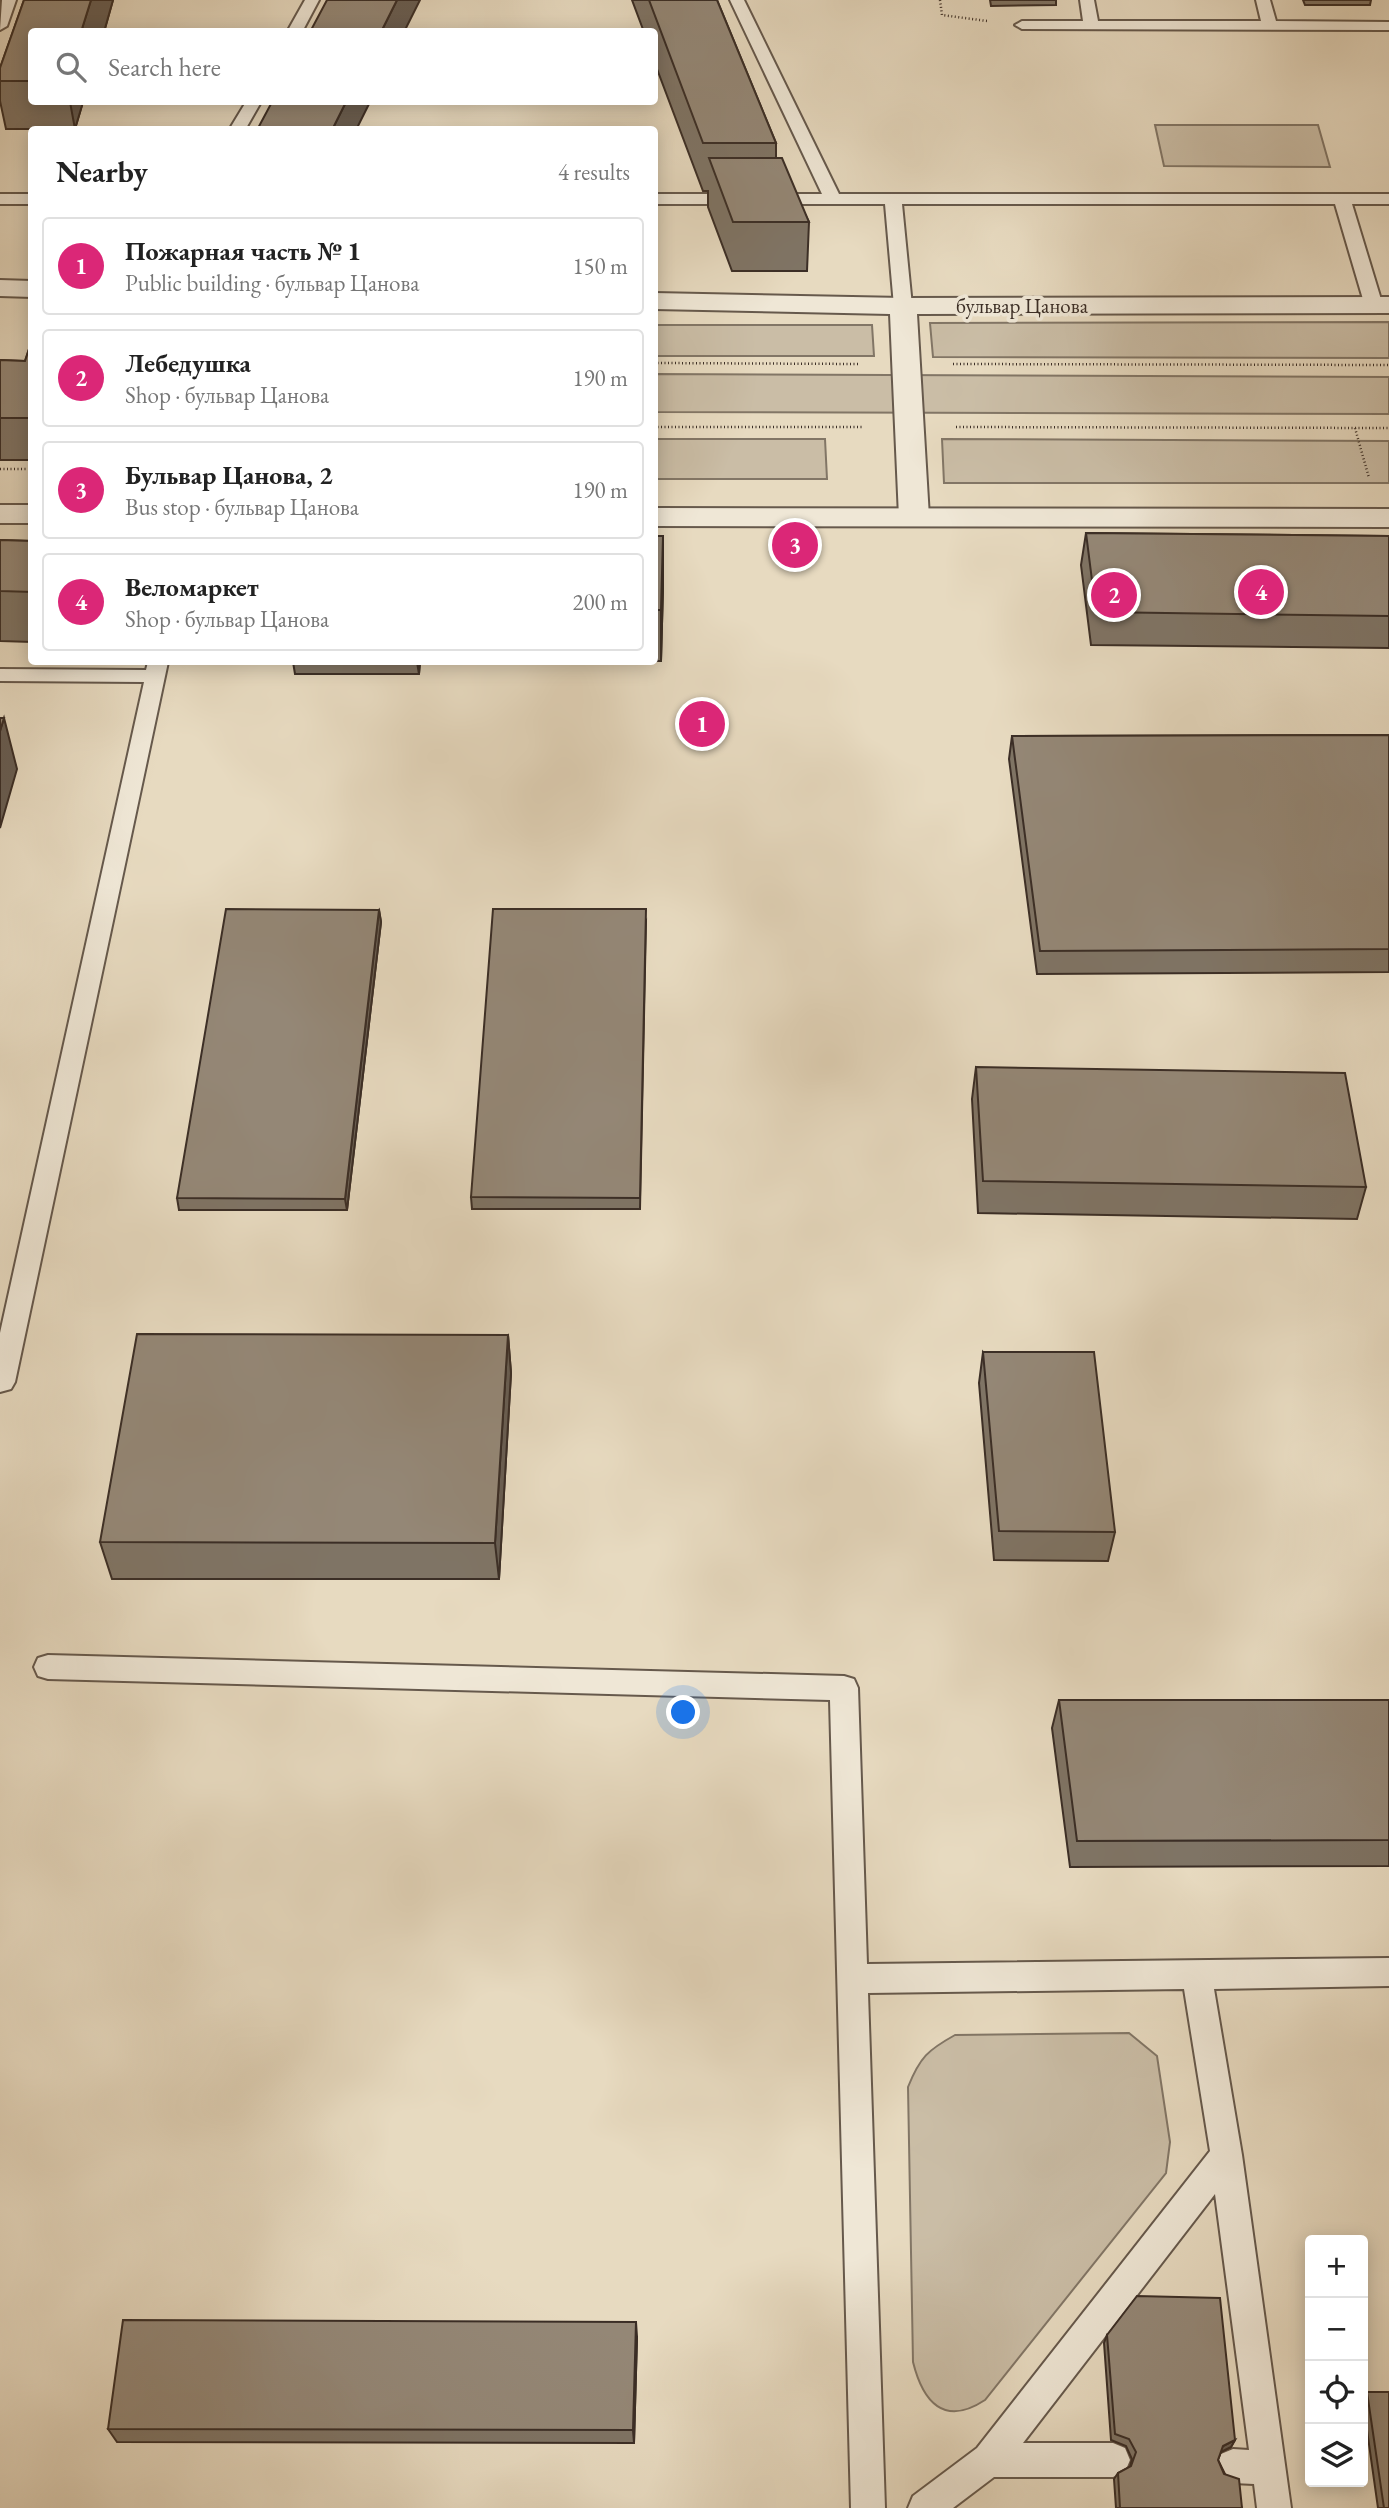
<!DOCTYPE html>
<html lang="en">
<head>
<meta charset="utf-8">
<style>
  body { margin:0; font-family:"EB Garamond",serif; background:#f2f2f2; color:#222 }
  .controls { position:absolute; right:21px; bottom:21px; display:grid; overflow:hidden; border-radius:7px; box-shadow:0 4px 18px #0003 }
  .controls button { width:63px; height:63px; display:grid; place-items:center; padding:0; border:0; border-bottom:2px solid #e0e0e0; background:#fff; color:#222; font:35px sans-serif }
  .you { position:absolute; left:684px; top:1713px; width:24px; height:24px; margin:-18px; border:5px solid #fff; border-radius:50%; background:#1a73e8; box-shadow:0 0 0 10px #1a73e833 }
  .badge { display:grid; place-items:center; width:46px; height:46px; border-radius:50%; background:#db2777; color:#fff; font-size:23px; font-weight:700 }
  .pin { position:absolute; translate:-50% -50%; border:4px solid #fff; box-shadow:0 2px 7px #0006 }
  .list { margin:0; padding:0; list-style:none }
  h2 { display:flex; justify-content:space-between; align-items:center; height:91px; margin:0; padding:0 28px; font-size:30px }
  h2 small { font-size:23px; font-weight:400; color:#767676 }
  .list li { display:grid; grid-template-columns:46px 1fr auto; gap:21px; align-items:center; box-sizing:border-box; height:98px; margin:0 14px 14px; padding:0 14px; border:2px solid #e0e0e0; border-radius:7px }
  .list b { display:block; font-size:26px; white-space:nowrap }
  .list p { margin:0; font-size:23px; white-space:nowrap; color:#767676 }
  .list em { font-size:23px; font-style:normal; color:#767676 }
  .icon { flex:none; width:38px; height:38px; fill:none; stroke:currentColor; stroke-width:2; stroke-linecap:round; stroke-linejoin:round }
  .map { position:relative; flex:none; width:1389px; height:2508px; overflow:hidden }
  .search { position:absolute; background:#fff; box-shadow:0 4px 18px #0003; left:28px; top:28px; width:630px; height:77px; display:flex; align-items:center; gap:18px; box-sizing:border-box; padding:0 24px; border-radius:7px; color:#767676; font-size:26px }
  .panel { position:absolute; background:#fff; box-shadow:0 4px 18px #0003; left:28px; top:126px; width:630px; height:539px; border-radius:7px }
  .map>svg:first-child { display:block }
  .green { fill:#cabda6; stroke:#827666; stroke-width:2 }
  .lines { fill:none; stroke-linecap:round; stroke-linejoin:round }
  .service-casing { stroke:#66594c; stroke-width:4 }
  .minor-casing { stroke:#66594c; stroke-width:4 }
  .tertiary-casing { stroke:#66594c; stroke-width:4 }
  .path { stroke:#3b2e26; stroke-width:2.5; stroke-dasharray:1 2.5; stroke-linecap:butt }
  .service { fill:#efe7d6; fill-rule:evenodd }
  .minor { fill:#efe7d6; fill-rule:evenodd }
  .tertiary { fill:#efe7d6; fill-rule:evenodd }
  .wall { fill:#7f7465; stroke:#3b2e26; stroke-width:2 }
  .shaded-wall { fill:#685e53; stroke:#3b2e26; stroke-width:2 }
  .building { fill:#948776; stroke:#3b2e26; stroke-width:2 }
  .labels { text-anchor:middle; stroke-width:7; stroke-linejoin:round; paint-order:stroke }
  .far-street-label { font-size:21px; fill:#3b2e26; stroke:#efe7d6 }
</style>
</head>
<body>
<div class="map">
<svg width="1389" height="2508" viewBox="0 0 1389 2508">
  <rect width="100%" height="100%" fill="#e7dac0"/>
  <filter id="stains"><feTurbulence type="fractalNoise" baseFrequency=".00286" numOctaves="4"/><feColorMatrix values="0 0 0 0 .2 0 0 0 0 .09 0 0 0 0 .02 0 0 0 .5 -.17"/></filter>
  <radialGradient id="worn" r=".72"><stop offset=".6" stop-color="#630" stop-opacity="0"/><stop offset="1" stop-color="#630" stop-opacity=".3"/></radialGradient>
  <path class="green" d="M 1155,125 L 1318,125 L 1330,167 L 1164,166 Z
    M 1389,322 L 1389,358 L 933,357 L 930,323 Z
    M 655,325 L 872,325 L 874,356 L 655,356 Z
    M 655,374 L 1389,377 L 1389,414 L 655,412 Z
    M 655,439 L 825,439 L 827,479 L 655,479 Z
    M 942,439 L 1389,441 L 1389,483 L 944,483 Z
    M 1129,2033 L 1157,2056 L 1170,2142 L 1166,2173 L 985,2400 C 944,2427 923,2402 913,2362 L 908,2087 C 920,2057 928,2050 955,2035 Z"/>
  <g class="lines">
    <g class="service-casing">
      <path id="service" d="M 2,0 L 16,0 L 7,26 L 0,30 Z
        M 305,0 L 319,0 L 302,32 L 287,32 Z
        M 730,0 L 744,0 L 839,194 L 1389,194 L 1389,204 L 1352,204 L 1383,306 L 1374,311 L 1365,306 L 1335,204 L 902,204 L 912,306 L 903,311 L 894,306 L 885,204 L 654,204 L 654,194 L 822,194 Z
        M 1080,0 L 1094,0 L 1098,21 L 1261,21 L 1256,0 L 1270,0 L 1276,21 L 1389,22 L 1389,30 L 1022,29 L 1015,25 L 1022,21 L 1083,21 Z
        M 246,102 L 261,102 L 245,130 L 229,130 Z
        M 0,194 L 32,194 L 32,204 L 0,204 Z
        M 148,662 L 168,662 L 15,1382 L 11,1389 L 0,1392 L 0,1333 L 144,682 L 0,681 L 0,669 L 146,670 Z
        M 48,1655 L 844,1676 L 854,1679 L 858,1688 L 867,1964 L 1389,1958 L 1389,1986 L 1214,1989 L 1242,2155 L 1291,2508 L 1257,2508 L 1254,2484 L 1233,2483 L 1221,2478 L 1216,2466 L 1221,2454 L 1233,2449 L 1249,2450 L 1215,2194 L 1023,2443 L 1113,2443 L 1125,2448 L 1130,2460 L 1125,2472 L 1113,2477 L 994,2477 L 953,2508 L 908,2508 L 913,2496 L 977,2448 L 1210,2151 L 1184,1989 L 868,1993 L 885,2508 L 851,2508 L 830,1700 L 48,1679 L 38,1676 L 34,1667 L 38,1658 Z"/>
    </g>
    <g class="minor-casing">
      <path id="minor" d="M 0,280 L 32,281 L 32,297 L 0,296 Z
        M 654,293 L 903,298 L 1389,297 L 1389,313 L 917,314 L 929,517 L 924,523 L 914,526 L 904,523 L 899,517 L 890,314 L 654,309 Z"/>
    </g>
    <g class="tertiary-casing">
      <path id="tertiary" d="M 0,505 L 32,505 L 32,523 L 0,523 Z
        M 654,508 L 1389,509 L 1389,527 L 654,526 Z"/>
    </g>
    <path class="path" d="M 940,0 L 942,15 L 987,21
      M 654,363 L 860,364
      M 953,364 L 1389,365
      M 654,427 L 864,427
      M 956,427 L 1389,428
      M 1355,428 L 1369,478
      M 0,469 L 32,469"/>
    <use href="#service" class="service"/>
    <use href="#minor" class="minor"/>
    <use href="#tertiary" class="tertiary"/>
  </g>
  <path class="wall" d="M 24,0 L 113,0 L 104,32 L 32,32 L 32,102 L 83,102 L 75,129 L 6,129 L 0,101 L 0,68 Z
    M 632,0 L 717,0 L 776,143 L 776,158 L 809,222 L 807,271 L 732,271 L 708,207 L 708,191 L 703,191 L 654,61 L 654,32 L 644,32 Z
    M 990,0 L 1056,0 L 1056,5 L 991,6 Z
    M 1303,0 L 1371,0 L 1370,5 L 1305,5 Z
    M 32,340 L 32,460 L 0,460 L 0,360 L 25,361 Z
    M 1086,533 L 1389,536 L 1389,648 L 1091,645 L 1081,565 Z
    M 654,536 L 663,587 L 661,661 L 654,661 Z
    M 0,540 L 32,541 L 32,642 L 0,641 Z
    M 293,662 L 420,662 L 419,674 L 295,674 Z
    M 1389,735 L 1389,972 L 1037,974 L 1009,759 L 1012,736 Z
    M 379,910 L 381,922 L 347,1210 L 179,1210 L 177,1198 Z
    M 646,921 L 640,1209 L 472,1209 L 471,1197 Z
    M 976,1067 L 1366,1187 L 1357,1219 L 978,1213 L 972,1099 Z
    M 508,1335 L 511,1373 L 499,1579 L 112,1579 L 100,1542 Z
    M 983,1352 L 1115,1532 L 1108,1561 L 994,1560 L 979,1383 Z
    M 1059,1700 L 1389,1700 L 1389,1866 L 1070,1867 L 1052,1728 Z
    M 1107,2335 L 1235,2440 L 1231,2447 L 1221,2452 L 1218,2460 L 1242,2508 L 1116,2508 L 1114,2479 L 1118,2473 L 1130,2467 L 1132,2459 L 1126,2446 L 1111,2440 L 1104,2343 Z
    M 637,2337 L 634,2443 L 117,2442 L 108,2429 Z
    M 1367,2392 L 1389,2508 L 1378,2508 L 1363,2402 L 1363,2398 Z"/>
  <path class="shaded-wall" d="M 91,0 L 113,0 L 104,32 L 81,32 Z
    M 397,0 L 420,0 L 404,32 L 381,32 Z
    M 70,102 L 83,102 L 75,129 Z
    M 346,102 L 370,102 L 356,130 L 332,130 Z
    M 663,536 L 663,587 L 661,661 L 661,610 Z
    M 417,662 L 420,662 L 419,674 Z
    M 4,718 L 17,769 L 0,828 L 0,731 Z
    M 379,910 L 381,922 L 347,1210 L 345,1199 Z
    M 508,1335 L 511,1373 L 499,1579 L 495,1543 Z
    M 636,2322 L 637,2337 L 634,2443 L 633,2430 Z
    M 1235,2440 L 1231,2447 L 1219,2453 L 1223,2446 Z"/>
  <path class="building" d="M 24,0 L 91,0 L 81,32 L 32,32 L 32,81 L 0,81 L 0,68 Z
    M 327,0 L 397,0 L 381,32 L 310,32 Z
    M 649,0 L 717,0 L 776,143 L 703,143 Z
    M 272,102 L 346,102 L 332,130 L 257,130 Z
    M 709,158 L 782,158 L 809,222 L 733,222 Z
    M 32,340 L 32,418 L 0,418 L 0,360 L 25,361 Z
    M 1086,533 L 1389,536 L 1389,616 L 1096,612 Z
    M 654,536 L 663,536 L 661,610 L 654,610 Z
    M 0,540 L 32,541 L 32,592 L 0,591 Z
    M 0,718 L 4,718 L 0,731 Z
    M 1389,735 L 1389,949 L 1040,951 L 1012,736 Z
    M 226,909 L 379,910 L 345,1199 L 177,1198 Z
    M 493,909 L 646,909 L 640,1198 L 471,1197 Z
    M 976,1067 L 1345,1073 L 1366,1187 L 983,1181 Z
    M 137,1334 L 508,1335 L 495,1543 L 100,1542 Z
    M 983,1352 L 1094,1352 L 1115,1532 L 999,1531 Z
    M 1059,1700 L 1389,1700 L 1389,1840 L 1077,1841 Z
    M 1137,2296 L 1220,2298 L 1235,2440 L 1223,2446 L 1218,2460 L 1224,2474 L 1239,2479 L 1242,2508 L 1120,2508 L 1118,2473 L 1131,2466 L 1136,2452 L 1129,2439 L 1115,2434 L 1107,2335 Z
    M 123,2320 L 636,2322 L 633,2430 L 108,2429 Z
    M 1367,2392 L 1389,2392 L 1389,2508 L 1384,2508 Z"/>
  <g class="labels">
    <g class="far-street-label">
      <text x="1022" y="313">бульвар Цанова</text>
    </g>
  </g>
  <rect width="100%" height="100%" filter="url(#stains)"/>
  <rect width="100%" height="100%" fill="url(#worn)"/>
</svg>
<div class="controls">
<button>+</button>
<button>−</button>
<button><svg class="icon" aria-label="locate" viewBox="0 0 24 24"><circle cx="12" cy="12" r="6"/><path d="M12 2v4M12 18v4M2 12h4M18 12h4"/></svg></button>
<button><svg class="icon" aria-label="layers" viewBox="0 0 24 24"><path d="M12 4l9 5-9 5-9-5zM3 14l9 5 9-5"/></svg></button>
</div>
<div class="you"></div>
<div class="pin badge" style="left:702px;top:724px">1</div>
<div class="pin badge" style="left:1114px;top:595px">2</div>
<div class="pin badge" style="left:795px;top:545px">3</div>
<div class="pin badge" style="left:1261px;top:592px">4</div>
<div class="search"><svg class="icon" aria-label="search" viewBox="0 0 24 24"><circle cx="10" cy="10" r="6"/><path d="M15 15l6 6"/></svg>Search here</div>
<section class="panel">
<h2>Nearby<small>4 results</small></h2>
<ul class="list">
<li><span class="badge">1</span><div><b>Пожарная часть № 1</b><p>Public building · бульвар Цанова</p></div><em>150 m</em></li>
<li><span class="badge">2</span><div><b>Лебедушка</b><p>Shop · бульвар Цанова</p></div><em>190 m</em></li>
<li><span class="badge">3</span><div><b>Бульвар Цанова, 2</b><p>Bus stop · бульвар Цанова</p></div><em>190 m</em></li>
<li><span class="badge">4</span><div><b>Веломаркет</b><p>Shop · бульвар Цанова</p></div><em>200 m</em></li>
</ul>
</section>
</div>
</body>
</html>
